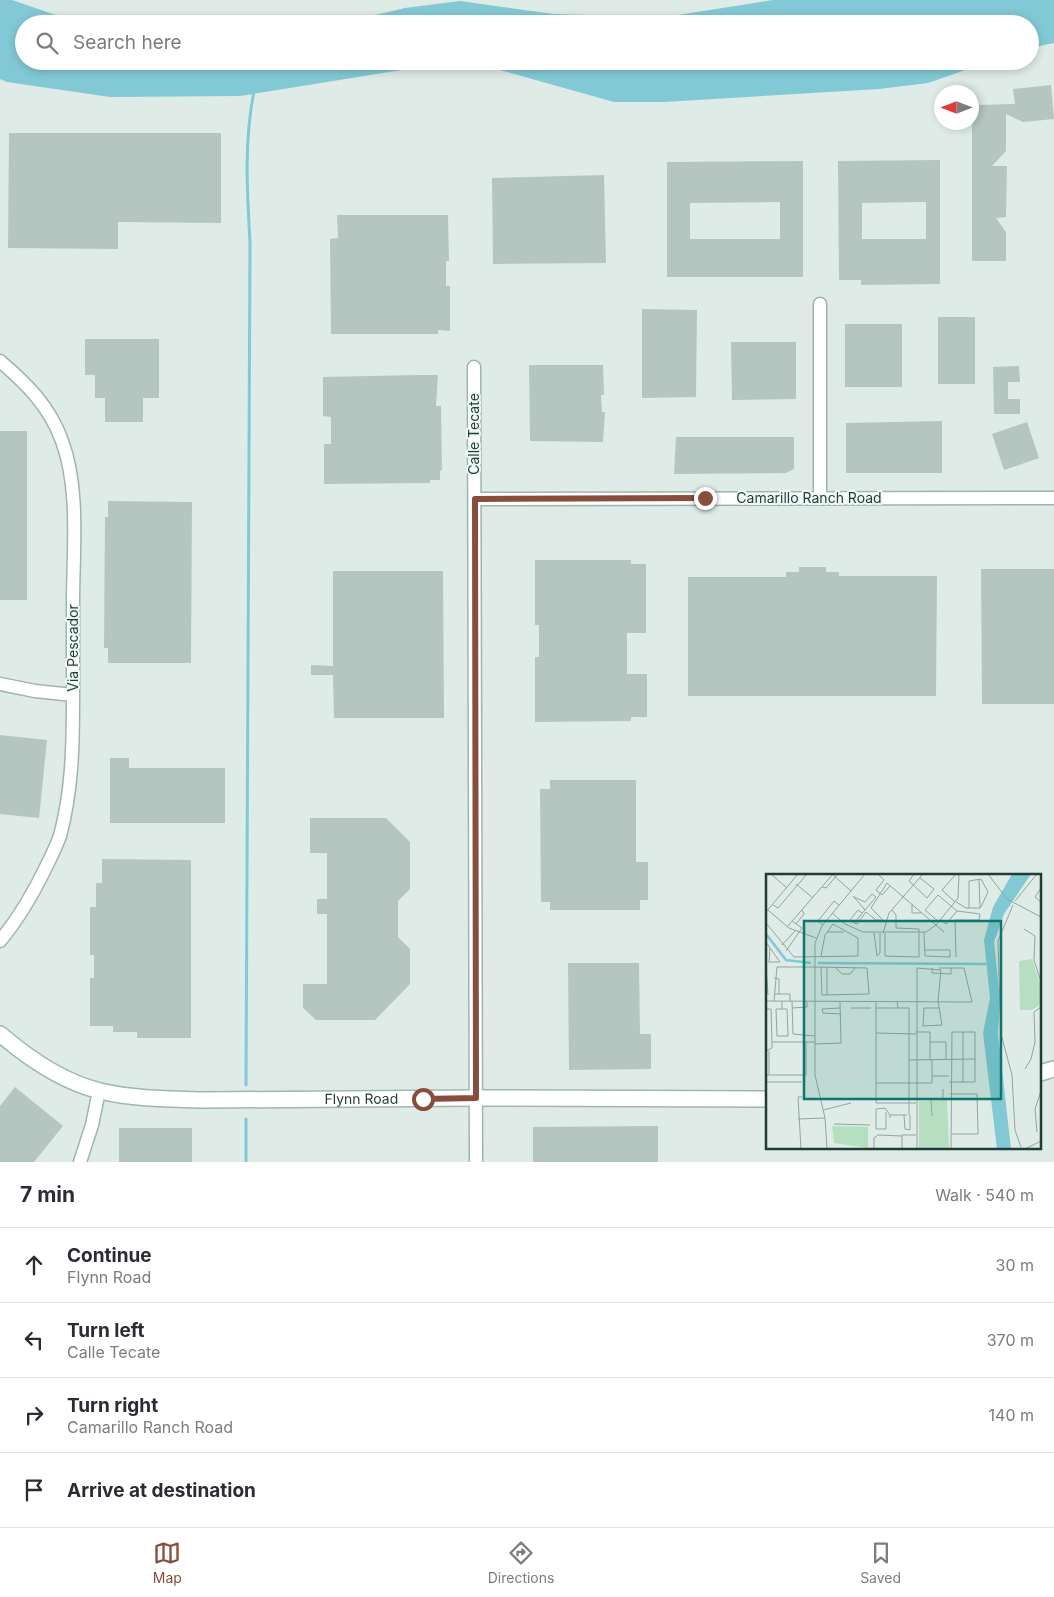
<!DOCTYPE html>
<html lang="en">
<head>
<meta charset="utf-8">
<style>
  body { margin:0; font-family:Inter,sans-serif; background:#f2f2f3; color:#2b2b33 }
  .compass { position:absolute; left:934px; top:85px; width:45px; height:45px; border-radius:50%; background:#fff; box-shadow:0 2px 8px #0003; rotate:270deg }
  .stop { position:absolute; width:15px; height:15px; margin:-11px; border:4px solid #894d3e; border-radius:50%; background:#fff }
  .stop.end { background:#894d3e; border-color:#fff; box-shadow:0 1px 5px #0008 }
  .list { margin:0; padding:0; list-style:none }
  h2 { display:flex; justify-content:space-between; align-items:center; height:65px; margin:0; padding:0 20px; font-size:21px }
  h2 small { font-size:16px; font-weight:400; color:#7c7c81 }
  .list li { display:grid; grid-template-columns:32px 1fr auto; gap:15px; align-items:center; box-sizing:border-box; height:75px; padding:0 20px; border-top:1px solid #e1e1e2 }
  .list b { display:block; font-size:19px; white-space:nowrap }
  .list p { margin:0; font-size:16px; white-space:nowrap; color:#7c7c81 }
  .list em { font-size:16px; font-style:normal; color:#7c7c81 }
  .icon { flex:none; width:28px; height:28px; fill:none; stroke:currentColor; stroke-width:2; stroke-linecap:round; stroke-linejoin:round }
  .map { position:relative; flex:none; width:1054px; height:1162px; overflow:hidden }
  .search { position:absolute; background:#fff; box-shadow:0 2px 8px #0003; left:15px; right:15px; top:15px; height:55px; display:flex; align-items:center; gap:12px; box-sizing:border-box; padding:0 18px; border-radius:28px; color:#7c7c81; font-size:19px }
  .sheet { height:365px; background:#fff }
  nav { display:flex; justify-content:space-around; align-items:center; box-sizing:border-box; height:70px; border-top:1px solid #e1e1e2; background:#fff; font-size:14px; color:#7c7c81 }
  nav a { display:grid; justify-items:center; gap:2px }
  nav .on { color:#894d3e }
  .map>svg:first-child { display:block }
  .water { fill:#82c9d5 }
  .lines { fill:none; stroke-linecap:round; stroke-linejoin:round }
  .stream { stroke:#82c9d5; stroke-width:3 }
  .building { fill:#b4c6bf; fill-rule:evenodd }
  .street-casing { stroke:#a2b3ad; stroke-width:15 }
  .secondary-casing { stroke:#9db8ae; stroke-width:18 }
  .street { stroke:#fff; stroke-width:12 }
  .secondary { stroke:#fff; stroke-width:15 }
  .route { stroke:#894d3e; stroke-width:6 }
  .labels { text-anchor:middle; stroke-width:4; stroke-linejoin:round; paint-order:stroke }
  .street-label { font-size:14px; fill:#1f3d34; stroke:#eff8f4 }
  .inset-river { fill:none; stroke:#82c9d5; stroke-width:2.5 }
  .inset-road { fill:none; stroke:#92a59f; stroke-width:1 }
  .view { fill:#0f766e; fill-opacity:0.15; stroke:#0f766e; stroke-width:2.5 }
  .inset-edge { fill:none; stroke:#1f3d34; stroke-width:2.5 }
</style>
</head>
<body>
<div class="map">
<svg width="1054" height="1162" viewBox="0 0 1054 1162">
  <rect width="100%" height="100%" fill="#dfebe6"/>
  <path class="water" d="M 0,0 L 12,0 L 82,24 L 24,24 L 24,61 L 991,61 L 928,83 L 879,89 L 664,102 L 614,102 L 500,70 L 457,63 L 426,66 L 240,96 L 110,97 L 7,82 L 0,79 Z
    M 773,0 L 1054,0 L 1054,43 L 1030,48 L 1030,24 L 338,24 L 405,8 L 460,1 L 553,14 L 665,17 Z"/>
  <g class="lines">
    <path class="stream" d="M 246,1085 L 250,242 C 247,191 244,141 254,91
      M 246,1162 L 246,1119"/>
  </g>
  <path class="building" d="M 1051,85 L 1054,119 L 1023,122 L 1006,114 L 1006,151 L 992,166 L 1007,166 L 1006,217 L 996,218 L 1006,232 L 1006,261 L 972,261 L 972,108 L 977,108 L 977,105 L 1015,104 L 1013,89 Z
    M 9,133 L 221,133 L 221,223 L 118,222 L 118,249 L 8,248 Z
    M 940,160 L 940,284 L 861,285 L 861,280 L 839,280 L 838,161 ZM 926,202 L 926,239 L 862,239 L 862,203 Z
    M 803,161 L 803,277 L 667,277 L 667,162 ZM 780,202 L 780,239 L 690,239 L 690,203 Z
    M 604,175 L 606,263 L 493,264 L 492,178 Z
    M 337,215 L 448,215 L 449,261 L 446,261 L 446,286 L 450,286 L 450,331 L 438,330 L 438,334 L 331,334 L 330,239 L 338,238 Z
    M 642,309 L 697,310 L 696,397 L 642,398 Z
    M 938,317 L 975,317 L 975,384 L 938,384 Z
    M 845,324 L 902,324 L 902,387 L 845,387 Z
    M 85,339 L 159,339 L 159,398 L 143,398 L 143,422 L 105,422 L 105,398 L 95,398 L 95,375 L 85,375 Z
    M 731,342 L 796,342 L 796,399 L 732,400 Z
    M 529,365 L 603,365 L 604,395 L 601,395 L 602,412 L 605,412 L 603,442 L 530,441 Z
    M 1019,366 L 1020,382 L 1008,382 L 1008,399 L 1020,399 L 1020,414 L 994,414 L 993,367 Z
    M 418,375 L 438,375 L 436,406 L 441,406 L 442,470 L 440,471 L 440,480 L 430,480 L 430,483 L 324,484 L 324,444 L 331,444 L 331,417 L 323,416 L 323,377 Z
    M 942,421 L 942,473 L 846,473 L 846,423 Z
    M 1027,422 L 1039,458 L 1004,470 L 992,434 Z
    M 0,431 L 27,431 L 27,600 L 0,600 Z
    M 676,437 L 794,437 L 794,469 L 786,473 L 674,474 Z
    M 108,501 L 192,502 L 191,663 L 108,663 L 108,648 L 104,648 L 105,517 L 108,517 Z
    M 535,560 L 631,560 L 631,564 L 646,564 L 646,633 L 627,633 L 627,674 L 647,674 L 647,717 L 631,717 L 631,721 L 535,722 L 535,657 L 539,657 L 539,625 L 535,625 Z
    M 799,567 L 826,567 L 826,572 L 839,572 L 839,576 L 937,576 L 936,696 L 688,696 L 688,577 L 786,577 L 786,572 L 799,572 Z
    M 981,569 L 1054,569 L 1054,704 L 982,704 Z
    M 333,571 L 443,571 L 444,718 L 334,718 L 333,675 L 311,675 L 311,665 L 333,666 Z
    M 0,735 L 47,740 L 39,818 L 0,814 Z
    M 110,758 L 129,758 L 129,768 L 225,768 L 225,823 L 110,823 Z
    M 550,780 L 636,780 L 636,862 L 648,862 L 648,900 L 640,900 L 640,910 L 550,910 L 550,902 L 541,902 L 540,789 L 550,789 Z
    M 310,818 L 386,818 L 410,842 L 410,889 L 398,901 L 398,937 L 410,949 L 410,984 L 375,1020 L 316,1020 L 303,1008 L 303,984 L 327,984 L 327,914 L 317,914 L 317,899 L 327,899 L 327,853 L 310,853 Z
    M 102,859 L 191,860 L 191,1038 L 137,1038 L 137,1032 L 113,1032 L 113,1026 L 90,1026 L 90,978 L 94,978 L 94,955 L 90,955 L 90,907 L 96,907 L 96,883 L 102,883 Z
    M 568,963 L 639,963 L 640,1034 L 651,1034 L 651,1069 L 569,1070 Z
    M 15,1087 L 63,1126 L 34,1162 L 0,1162 L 0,1106 Z
    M 658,1126 L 658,1162 L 533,1162 L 533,1127 Z
    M 119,1128 L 192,1128 L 192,1162 L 119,1162 Z"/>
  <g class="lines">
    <g class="street-casing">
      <path id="street" d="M 0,361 C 27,384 50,407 62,441 C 80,489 73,552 73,602 C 73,635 73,668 73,701 C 73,747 72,791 60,836 C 56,847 51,857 46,867 C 33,894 19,918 0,941
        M 474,367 L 476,1162
        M 820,498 L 820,304
        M 475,499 L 1054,498
        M 0,684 L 35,691 L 73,695
        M 80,1162 L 92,1125 L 99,1091"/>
    </g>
    <g class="secondary-casing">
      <g id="secondary">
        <path id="s1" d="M 0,1034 C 28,1058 63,1082 100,1091 C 134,1099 170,1099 204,1100 L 476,1098 L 768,1099"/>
        <path d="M 1040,1073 L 1054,1069"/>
      </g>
    </g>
    <use href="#street" class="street"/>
    <use href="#secondary" class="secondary"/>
  </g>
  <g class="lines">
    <path class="route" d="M 423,1099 L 476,1098 L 475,499 L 705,498"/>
  </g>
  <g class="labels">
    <g class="street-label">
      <text transform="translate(474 434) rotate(-90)" y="5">Calle Tecate</text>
      <text x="809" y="503">Camarillo Ranch Road</text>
      <text transform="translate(73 648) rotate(-90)" y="5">Via Pescador</text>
      <text dy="5" stroke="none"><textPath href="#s1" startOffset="378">Flynn Road</textPath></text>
    </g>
  </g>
  <g transform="translate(766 874)">
    <rect width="275" height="275" fill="#dfebe6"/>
    <path d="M 266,85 L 275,113 L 275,130 L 266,136 L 254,136 L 253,87 ZM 181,226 L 183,275 L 153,275 L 153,227 ZM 66,252 L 102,253 L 102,274 L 68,269 Z" fill="#b6dfc1"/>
    <path d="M 246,0 L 265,0 L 238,40 L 228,68 L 234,125 L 232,160 L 245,275 L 231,275 L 217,159 L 224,124 L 218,66 L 227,33 Z" fill="#82c9d5"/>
    <path class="inset-river" d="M 0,60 L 20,86 L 45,89M 52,89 L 220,90"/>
    <path class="inset-road" d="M 5,0 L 21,14M 112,0 L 118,6 L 110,16 L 116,21 L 124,12M 148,0 L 143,7 L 161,24 L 168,15 L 154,4M 222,0 L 241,25 L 275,43M 67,1 L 85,17M 213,5 L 214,34M 30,10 L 47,24M 56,13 L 60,14 L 72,0M 275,14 L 269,23 L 275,28M 87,22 L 99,36M 88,23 L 99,28 L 106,20 L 110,23M 110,23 L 88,49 L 91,50 L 100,38 L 110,46 L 115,46M 249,27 L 271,0M 189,28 L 176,16 L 190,0M 190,28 L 200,34 L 214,34 L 215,33 L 222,18 L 215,5 L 203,7 L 203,34M 146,30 L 146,39 L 155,39M 7,31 L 12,34 L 41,0M 247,31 L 232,67 L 233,101 L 235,160 L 246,201 L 249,256 L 255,273M 2,36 L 23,54 L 50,64M 0,38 L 32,0M 66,39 L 79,50 L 97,58 L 160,58 L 170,51 L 192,24 L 193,0M 189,46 L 213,46 L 214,40 L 191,37M 189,46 L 190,83M 119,48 L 105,34 L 121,9 L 178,58M 173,48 L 159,36 L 172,21 L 191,37 L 180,50 L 175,46M 0,49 L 28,83 L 92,82 L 92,64 L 67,50 L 59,61 L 55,82M 87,49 L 84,46 L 92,36 L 96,39M 30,50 L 38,40 L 36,36M 57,51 L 52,47 L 68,27 L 73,31M 21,53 L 67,0M 258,55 L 269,62 L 268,86 L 275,108M 61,58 L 78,58M 158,58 L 159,82 L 184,83 L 184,76 L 159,76M 108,59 L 111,82 L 114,79 L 114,59M 117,59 L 123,39 L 157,0M 119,59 L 119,82 L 153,83 L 153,55 L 130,54 L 130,41 L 126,36M 0,68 L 4,74 L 3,89M 16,71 L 29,57M 4,74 L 14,88 L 4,88M 20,77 L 36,54 L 26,47M 0,91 L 2,121M 69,93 L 76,100 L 84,100 L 90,93M 166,94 L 166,99 L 185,100 L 185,94M 8,104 L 13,105 L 13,120M 8,120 L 24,120 L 24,127M 61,121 L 61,93M 0,127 L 206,128 L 198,94 L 173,94M 8,127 L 11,93 L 49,93 L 101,94 L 103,120 L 56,121 L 55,93M 16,127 L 16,135 L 10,135 L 11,162 L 22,162 L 21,135 L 16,135M 26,127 L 27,160 L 49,162M 110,127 L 110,209M 131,127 L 132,134 L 143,134 L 143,241M 26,134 L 41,133 L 41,128M 74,134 L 56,135 L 57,139 L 75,140M 85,134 L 105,134M 110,134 L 132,134M 0,135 L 5,135 L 6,168M 150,158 L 164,158 L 164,168M 197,158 L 197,208M 110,159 L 150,160M 49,170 L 75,169 L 74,128M 0,177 L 6,174 L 6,168 L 40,168M 3,177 L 3,201M 143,186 L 209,185 L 209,208 L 183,208M 164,186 L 164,168 L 180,168 L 180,186M 259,195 L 265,185 L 269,168 L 268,138 L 275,133M 0,201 L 40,201 L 40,168 L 49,168M 166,202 L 183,202M 0,208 L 36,208M 184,220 L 211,220 L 212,260 L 186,260M 150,225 L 177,225 L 177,215M 165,225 L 166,242M 150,229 L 110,229 L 110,209 L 166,209 L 166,186M 57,236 L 85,229M 120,238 L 120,255 L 110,255 L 110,235 L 119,234 L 124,241M 138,241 L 139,255 L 144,256 L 144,241M 124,244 L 124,241 L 141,241M 32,245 L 59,244M 68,250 L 104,251M 271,258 L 269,235 L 275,217M 35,275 L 32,223 L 36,223M 51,275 L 84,275M 61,275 L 59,244 L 49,201 L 49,69 L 56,52 L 99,0M 114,275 L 108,274 L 108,264 L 112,261 L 136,262M 136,275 L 136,261 L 150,261M 151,275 L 151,94 L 175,96 L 172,127 L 176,151 L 157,152 L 158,134 L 173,134M 185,275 L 186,158 L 209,158 L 209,185M 259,275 L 275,267"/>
    <path class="view" d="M 38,47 L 235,47 L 235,225 L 38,225 Z"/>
    <rect width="275" height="275" class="inset-edge"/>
  </g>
</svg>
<svg class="compass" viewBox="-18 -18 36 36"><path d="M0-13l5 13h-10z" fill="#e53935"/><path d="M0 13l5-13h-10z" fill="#7c7c81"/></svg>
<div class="stop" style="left:423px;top:1099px"></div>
<div class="stop end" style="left:705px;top:498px"></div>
<div class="search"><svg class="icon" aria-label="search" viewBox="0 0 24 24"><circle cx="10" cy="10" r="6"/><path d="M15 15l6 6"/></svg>Search here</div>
</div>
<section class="sheet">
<h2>7 min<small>Walk · 540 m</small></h2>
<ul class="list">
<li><svg class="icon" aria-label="ahead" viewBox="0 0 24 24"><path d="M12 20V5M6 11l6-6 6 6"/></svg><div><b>Continue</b><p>Flynn Road</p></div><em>30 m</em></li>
<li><svg class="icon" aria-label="left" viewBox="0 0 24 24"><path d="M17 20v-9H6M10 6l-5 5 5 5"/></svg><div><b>Turn left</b><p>Calle Tecate</p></div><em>370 m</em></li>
<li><svg class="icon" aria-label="right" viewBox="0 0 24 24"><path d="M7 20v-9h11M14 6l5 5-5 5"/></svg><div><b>Turn right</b><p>Camarillo Ranch Road</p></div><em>140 m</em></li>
<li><svg class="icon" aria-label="arrive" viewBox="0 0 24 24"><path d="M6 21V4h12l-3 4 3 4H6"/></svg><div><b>Arrive at destination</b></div></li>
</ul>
</section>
<nav>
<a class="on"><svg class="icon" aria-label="map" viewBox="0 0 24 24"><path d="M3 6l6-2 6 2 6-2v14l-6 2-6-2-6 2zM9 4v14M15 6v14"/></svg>Map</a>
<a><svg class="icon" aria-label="directions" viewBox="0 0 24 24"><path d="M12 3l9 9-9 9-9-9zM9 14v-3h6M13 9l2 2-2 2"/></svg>Directions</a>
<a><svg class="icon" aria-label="saved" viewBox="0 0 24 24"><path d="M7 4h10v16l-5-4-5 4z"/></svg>Saved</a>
</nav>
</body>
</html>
